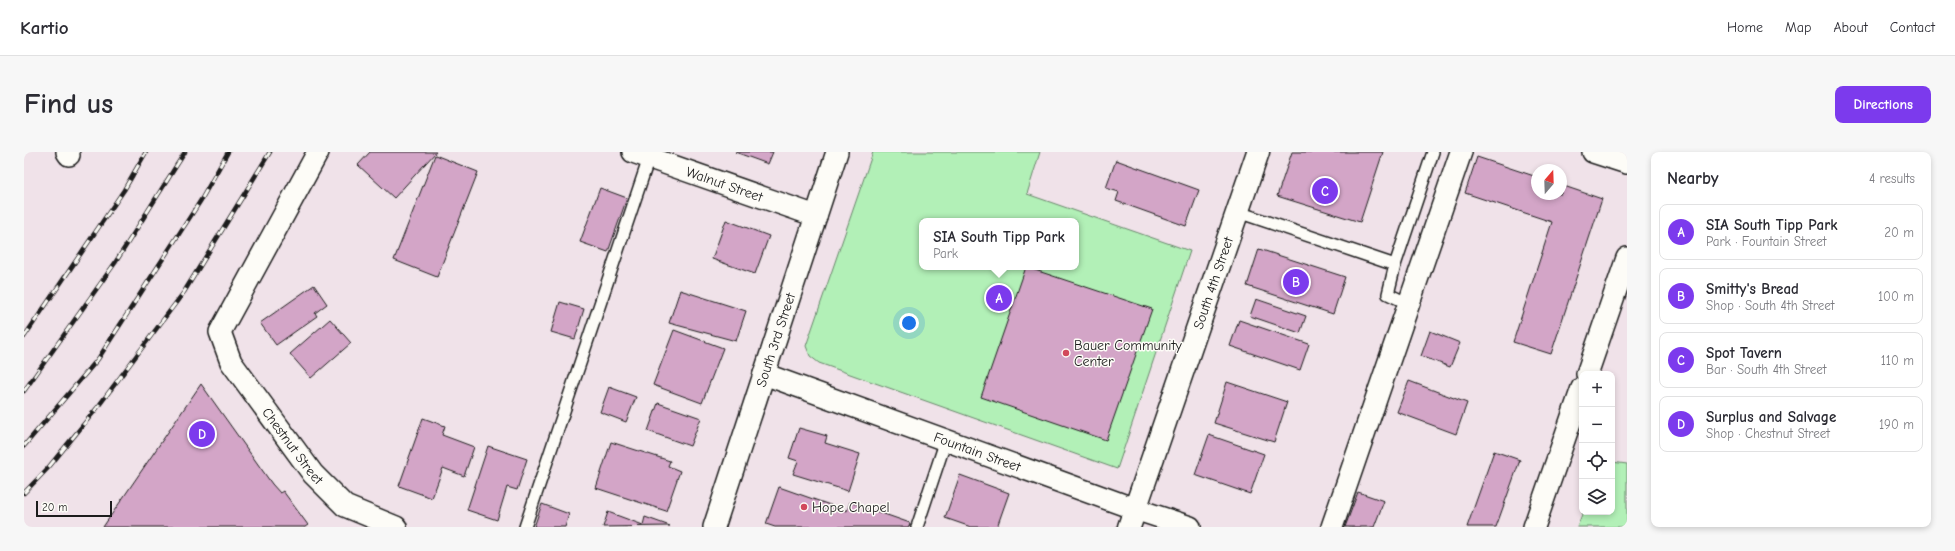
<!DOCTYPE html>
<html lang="en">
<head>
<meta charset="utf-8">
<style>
  body { margin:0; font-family:"Comic Neue",sans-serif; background:#f7f7f7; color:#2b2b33 }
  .controls { position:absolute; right:12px; bottom:12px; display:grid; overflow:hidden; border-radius:8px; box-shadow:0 2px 6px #0003 }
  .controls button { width:36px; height:36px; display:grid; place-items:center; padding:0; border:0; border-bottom:1px solid #e1e1e2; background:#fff; color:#2b2b33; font:20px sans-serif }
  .compass { position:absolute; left:1507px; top:12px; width:36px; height:36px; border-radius:50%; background:#fff; box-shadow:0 2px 6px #0003; rotate:19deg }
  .scale { position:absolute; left:12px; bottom:10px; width:76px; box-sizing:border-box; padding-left:4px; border:2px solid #1c1c1c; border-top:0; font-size:11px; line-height:14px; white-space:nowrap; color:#1c1c1c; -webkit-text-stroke:3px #fdfcf7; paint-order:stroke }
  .you { position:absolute; left:885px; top:171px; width:14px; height:14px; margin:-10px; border:3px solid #fff; border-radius:50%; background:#1a73e8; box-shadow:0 0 0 6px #1a73e833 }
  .badge { display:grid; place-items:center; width:26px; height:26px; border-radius:50%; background:#7c3aed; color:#fff; font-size:13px; font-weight:700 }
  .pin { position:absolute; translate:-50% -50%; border:2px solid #fff; box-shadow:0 1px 4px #0006 }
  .popup { position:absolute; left:895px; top:66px; width:160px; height:52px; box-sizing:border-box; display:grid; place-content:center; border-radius:8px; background:#fff; filter:drop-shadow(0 1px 3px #0005); font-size:13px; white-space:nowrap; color:#7c7c81 }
  .popup b { font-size:15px; color:#2b2b33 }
  .popup::after { content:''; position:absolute; left:50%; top:100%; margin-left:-8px; border:8px solid transparent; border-top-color:#fff }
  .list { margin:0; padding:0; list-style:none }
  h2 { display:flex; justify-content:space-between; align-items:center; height:52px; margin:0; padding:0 16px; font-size:17px }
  h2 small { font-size:13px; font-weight:400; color:#7c7c81 }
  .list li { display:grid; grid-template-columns:26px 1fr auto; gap:12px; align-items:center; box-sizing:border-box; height:56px; margin:0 8px 8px; padding:0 8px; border:1px solid #e1e1e2; border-radius:8px }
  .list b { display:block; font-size:15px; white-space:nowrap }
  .list p { margin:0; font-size:13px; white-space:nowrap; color:#7c7c81 }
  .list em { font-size:13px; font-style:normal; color:#7c7c81 }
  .icon { flex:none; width:22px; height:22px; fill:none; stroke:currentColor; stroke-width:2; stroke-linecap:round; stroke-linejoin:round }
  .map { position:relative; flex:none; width:1603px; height:375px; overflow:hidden; border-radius:8px }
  header { display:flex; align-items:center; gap:24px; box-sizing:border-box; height:56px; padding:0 20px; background:#fff; border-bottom:1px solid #e1e1e2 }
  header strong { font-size:19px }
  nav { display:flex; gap:22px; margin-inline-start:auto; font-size:14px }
  .intro { display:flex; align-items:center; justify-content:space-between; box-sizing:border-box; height:96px; padding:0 24px }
  h1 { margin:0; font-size:28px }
  .button { padding:10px 18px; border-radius:8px; background:#7c3aed; color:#fff; font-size:14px; font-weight:700 }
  main { display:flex; gap:24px; padding:0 24px }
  aside { flex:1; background:#fff; border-radius:8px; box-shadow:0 2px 6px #0003 }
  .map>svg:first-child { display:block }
  .green { fill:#b2f0b7; stroke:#67866a; fill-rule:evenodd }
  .building { fill:#d3a5c7; stroke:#1c1c1c }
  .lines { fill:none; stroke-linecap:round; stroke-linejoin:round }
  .lane-casing { stroke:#1c1c1c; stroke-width:14 }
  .street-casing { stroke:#1c1c1c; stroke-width:24 }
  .secondary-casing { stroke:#1c1c1c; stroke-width:25 }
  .lane { stroke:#fdfcf7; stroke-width:11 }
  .street { stroke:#fdfcf7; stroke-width:21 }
  .secondary { stroke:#fdfcf7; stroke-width:22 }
  .rail-casing { stroke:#1c1c1c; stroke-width:4.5 }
  .rail { stroke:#fdfcf7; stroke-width:3; stroke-dasharray:9; stroke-linecap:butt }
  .poi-dot { fill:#d1495b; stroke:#fdfcf7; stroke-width:1.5 }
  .labels { text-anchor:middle; stroke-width:3; stroke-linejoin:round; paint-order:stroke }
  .street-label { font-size:14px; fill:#1c1c1c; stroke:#fdfcf7 }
  .poi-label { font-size:14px; fill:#1c1c1c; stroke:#fdfcf7; text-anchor:start }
</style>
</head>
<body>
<header>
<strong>Kartio</strong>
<nav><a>Home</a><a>Map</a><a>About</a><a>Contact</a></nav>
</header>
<div class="intro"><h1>Find us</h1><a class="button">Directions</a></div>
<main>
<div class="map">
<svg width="1603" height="375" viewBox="0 0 1603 375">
  <rect width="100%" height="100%" fill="#f0e2e9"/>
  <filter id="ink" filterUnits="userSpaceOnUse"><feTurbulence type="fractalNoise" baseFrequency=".025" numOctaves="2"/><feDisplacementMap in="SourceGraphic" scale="8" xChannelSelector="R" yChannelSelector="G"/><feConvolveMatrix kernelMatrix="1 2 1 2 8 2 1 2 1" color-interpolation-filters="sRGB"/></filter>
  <g filter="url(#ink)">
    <path class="green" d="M 849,0 L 1016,0 L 1003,42 L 1166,99 L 1093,317 L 795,211 L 786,204 L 782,194 ZM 898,69 L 1052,69 L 1052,115 L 898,115 Z
      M 1588,310 L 1603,312 L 1603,375 L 1553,375 L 1559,360 L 1588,360 Z"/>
    <path class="building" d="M 346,0 L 412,0 L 370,46 L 334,13 Z
      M 711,0 L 749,0 L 744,12 Z
      M 1268,0 L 1359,0 L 1336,70 L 1253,44 Z
      M 411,3 L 454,20 L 413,125 L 370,108 Z
      M 1453,5 L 1513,25 L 1513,42 L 1537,42 L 1537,33 L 1578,47 L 1527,202 L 1489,190 L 1528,70 L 1441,41 Z
      M 1092,8 L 1175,38 L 1162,74 L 1092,49 L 1095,40 L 1082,36 Z
      M 576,36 L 603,46 L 584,100 L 556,90 Z
      M 702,68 L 745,84 L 731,122 L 688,107 Z
      M 1235,97 L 1321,125 L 1309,162 L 1223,134 Z
      M 1002,115 L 1128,157 L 1082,288 L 957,245 Z
      M 290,133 L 303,152 L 291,161 L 293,164 L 252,193 L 236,171 Z
      M 656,138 L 722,159 L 712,189 L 645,171 Z
      M 1232,147 L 1282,164 L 1276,181 L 1226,164 Z
      M 536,150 L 560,157 L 551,187 L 527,180 Z
      M 306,167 L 327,191 L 287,226 L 266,202 Z
      M 1215,168 L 1285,192 L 1276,218 L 1206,194 Z
      M 650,178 L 699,196 L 678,251 L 629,233 Z
      M 1406,179 L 1436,191 L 1426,215 L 1397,204 Z
      M 1385,229 L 1443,251 L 1432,282 L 1373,260 Z
      M 1203,230 L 1263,250 L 1250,290 L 1190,271 Z
      M 177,232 L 248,332 L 256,341 L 259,339 L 284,373 L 281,375 L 79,375 Z
      M 585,235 L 612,245 L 602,270 L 576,260 Z
      M 634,251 L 677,266 L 666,294 L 624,279 Z
      M 399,266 L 421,274 L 418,283 L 450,295 L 440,324 L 419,316 L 408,346 L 375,334 Z
      M 775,276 L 803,284 L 801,291 L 836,302 L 824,339 L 769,322 L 774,309 L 765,306 Z
      M 1185,283 L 1240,302 L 1226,342 L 1171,323 Z
      M 587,290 L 646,309 L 644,314 L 656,319 L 642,359 L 572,336 Z
      M 464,294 L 503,307 L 493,338 L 483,335 L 473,368 L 443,358 Z
      M 1470,299 L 1496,308 L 1472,375 L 1443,375 Z
      M 936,323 L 985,341 L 973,375 L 947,375 L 921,366 Z
      M 755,335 L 823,359 L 826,350 L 886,371 L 885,375 L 751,375 L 742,372 Z
      M 1334,340 L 1360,349 L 1350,375 L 1321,375 Z
      M 518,352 L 545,362 L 541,375 L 510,375 Z
      M 584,360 L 619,373 L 621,365 L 646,374 L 579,375 Z"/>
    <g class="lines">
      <g class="lane-casing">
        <path id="lane" d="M 1214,60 L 1371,113 L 1409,0
          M 1371,113 L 1364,142 L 1385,152
          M 501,375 L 625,6
          M 893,375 L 922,288"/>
      </g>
      <g class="street-casing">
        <g id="street">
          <path d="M 43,0 L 45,3"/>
          <path id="s1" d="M 294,0 L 196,180 L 207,210 L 289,322 L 321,354 L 372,375"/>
          <path id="s2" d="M 609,0 L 792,64"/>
          <path d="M 1569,0 L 1603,11"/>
          <path id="s3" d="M 740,222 L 1111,357 L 1166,375"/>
          <path d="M 1563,222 L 1603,106"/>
          <path id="s4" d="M 690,375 L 813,0"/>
          <path d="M 1308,375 L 1437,0"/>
          <path d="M 1510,375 L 1558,236"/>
        </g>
      </g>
      <g class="secondary-casing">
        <g id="secondary">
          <path id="s5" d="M 1105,375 L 1234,0"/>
        </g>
      </g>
      <use href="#lane" class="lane"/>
      <use href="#street" class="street"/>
      <use href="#secondary" class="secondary"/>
      <g class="rail-casing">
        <path id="rail" d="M 0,185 L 100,38 L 122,0
          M 0,239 L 91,111 L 161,0
          M 0,294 L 74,207 L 177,48 L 204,0
          M 0,341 L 24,316 L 73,256 L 160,140 L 246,0"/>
      </g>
      <use href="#rail" class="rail"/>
    </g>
  </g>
  <g class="poi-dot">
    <circle cx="1042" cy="201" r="4"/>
    <circle cx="780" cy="355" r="4"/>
  </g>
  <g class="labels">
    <g class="street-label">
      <text dy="5" stroke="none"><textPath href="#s2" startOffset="97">Walnut Street</textPath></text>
      <text dy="5" stroke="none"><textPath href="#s5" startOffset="258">South 4th Street</textPath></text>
      <text dy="5" stroke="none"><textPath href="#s4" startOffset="197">South 3rd Street</textPath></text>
      <text dy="5" stroke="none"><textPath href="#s1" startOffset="341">Chestnut Street</textPath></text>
      <text dy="5" stroke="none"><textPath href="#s3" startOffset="227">Fountain Street</textPath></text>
    </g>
    <g class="poi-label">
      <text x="1050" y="198">Bauer Community<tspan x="1050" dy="16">Center</tspan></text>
      <text x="788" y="360">Hope Chapel</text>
    </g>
  </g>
</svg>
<div class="controls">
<button>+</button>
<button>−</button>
<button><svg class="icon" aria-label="locate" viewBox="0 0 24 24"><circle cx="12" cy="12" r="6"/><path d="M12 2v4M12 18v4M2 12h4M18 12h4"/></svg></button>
<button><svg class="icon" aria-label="layers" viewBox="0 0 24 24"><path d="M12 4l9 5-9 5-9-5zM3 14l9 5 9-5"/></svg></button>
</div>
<svg class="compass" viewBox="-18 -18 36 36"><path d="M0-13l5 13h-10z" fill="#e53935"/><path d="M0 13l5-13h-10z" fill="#7c7c81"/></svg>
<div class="scale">20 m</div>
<div class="you"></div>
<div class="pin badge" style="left:975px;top:146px">A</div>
<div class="popup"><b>SIA South Tipp Park</b>Park</div>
<div class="pin badge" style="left:1272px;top:130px">B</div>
<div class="pin badge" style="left:1301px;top:39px">C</div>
<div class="pin badge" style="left:178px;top:282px">D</div>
</div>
<aside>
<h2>Nearby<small>4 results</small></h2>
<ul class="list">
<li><span class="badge">A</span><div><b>SIA South Tipp Park</b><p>Park · Fountain Street</p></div><em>20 m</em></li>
<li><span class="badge">B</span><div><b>Smitty's Bread</b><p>Shop · South 4th Street</p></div><em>100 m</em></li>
<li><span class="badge">C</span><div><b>Spot Tavern</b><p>Bar · South 4th Street</p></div><em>110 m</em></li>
<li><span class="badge">D</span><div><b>Surplus and Salvage</b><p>Shop · Chestnut Street</p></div><em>190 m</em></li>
</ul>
</aside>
</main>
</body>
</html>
